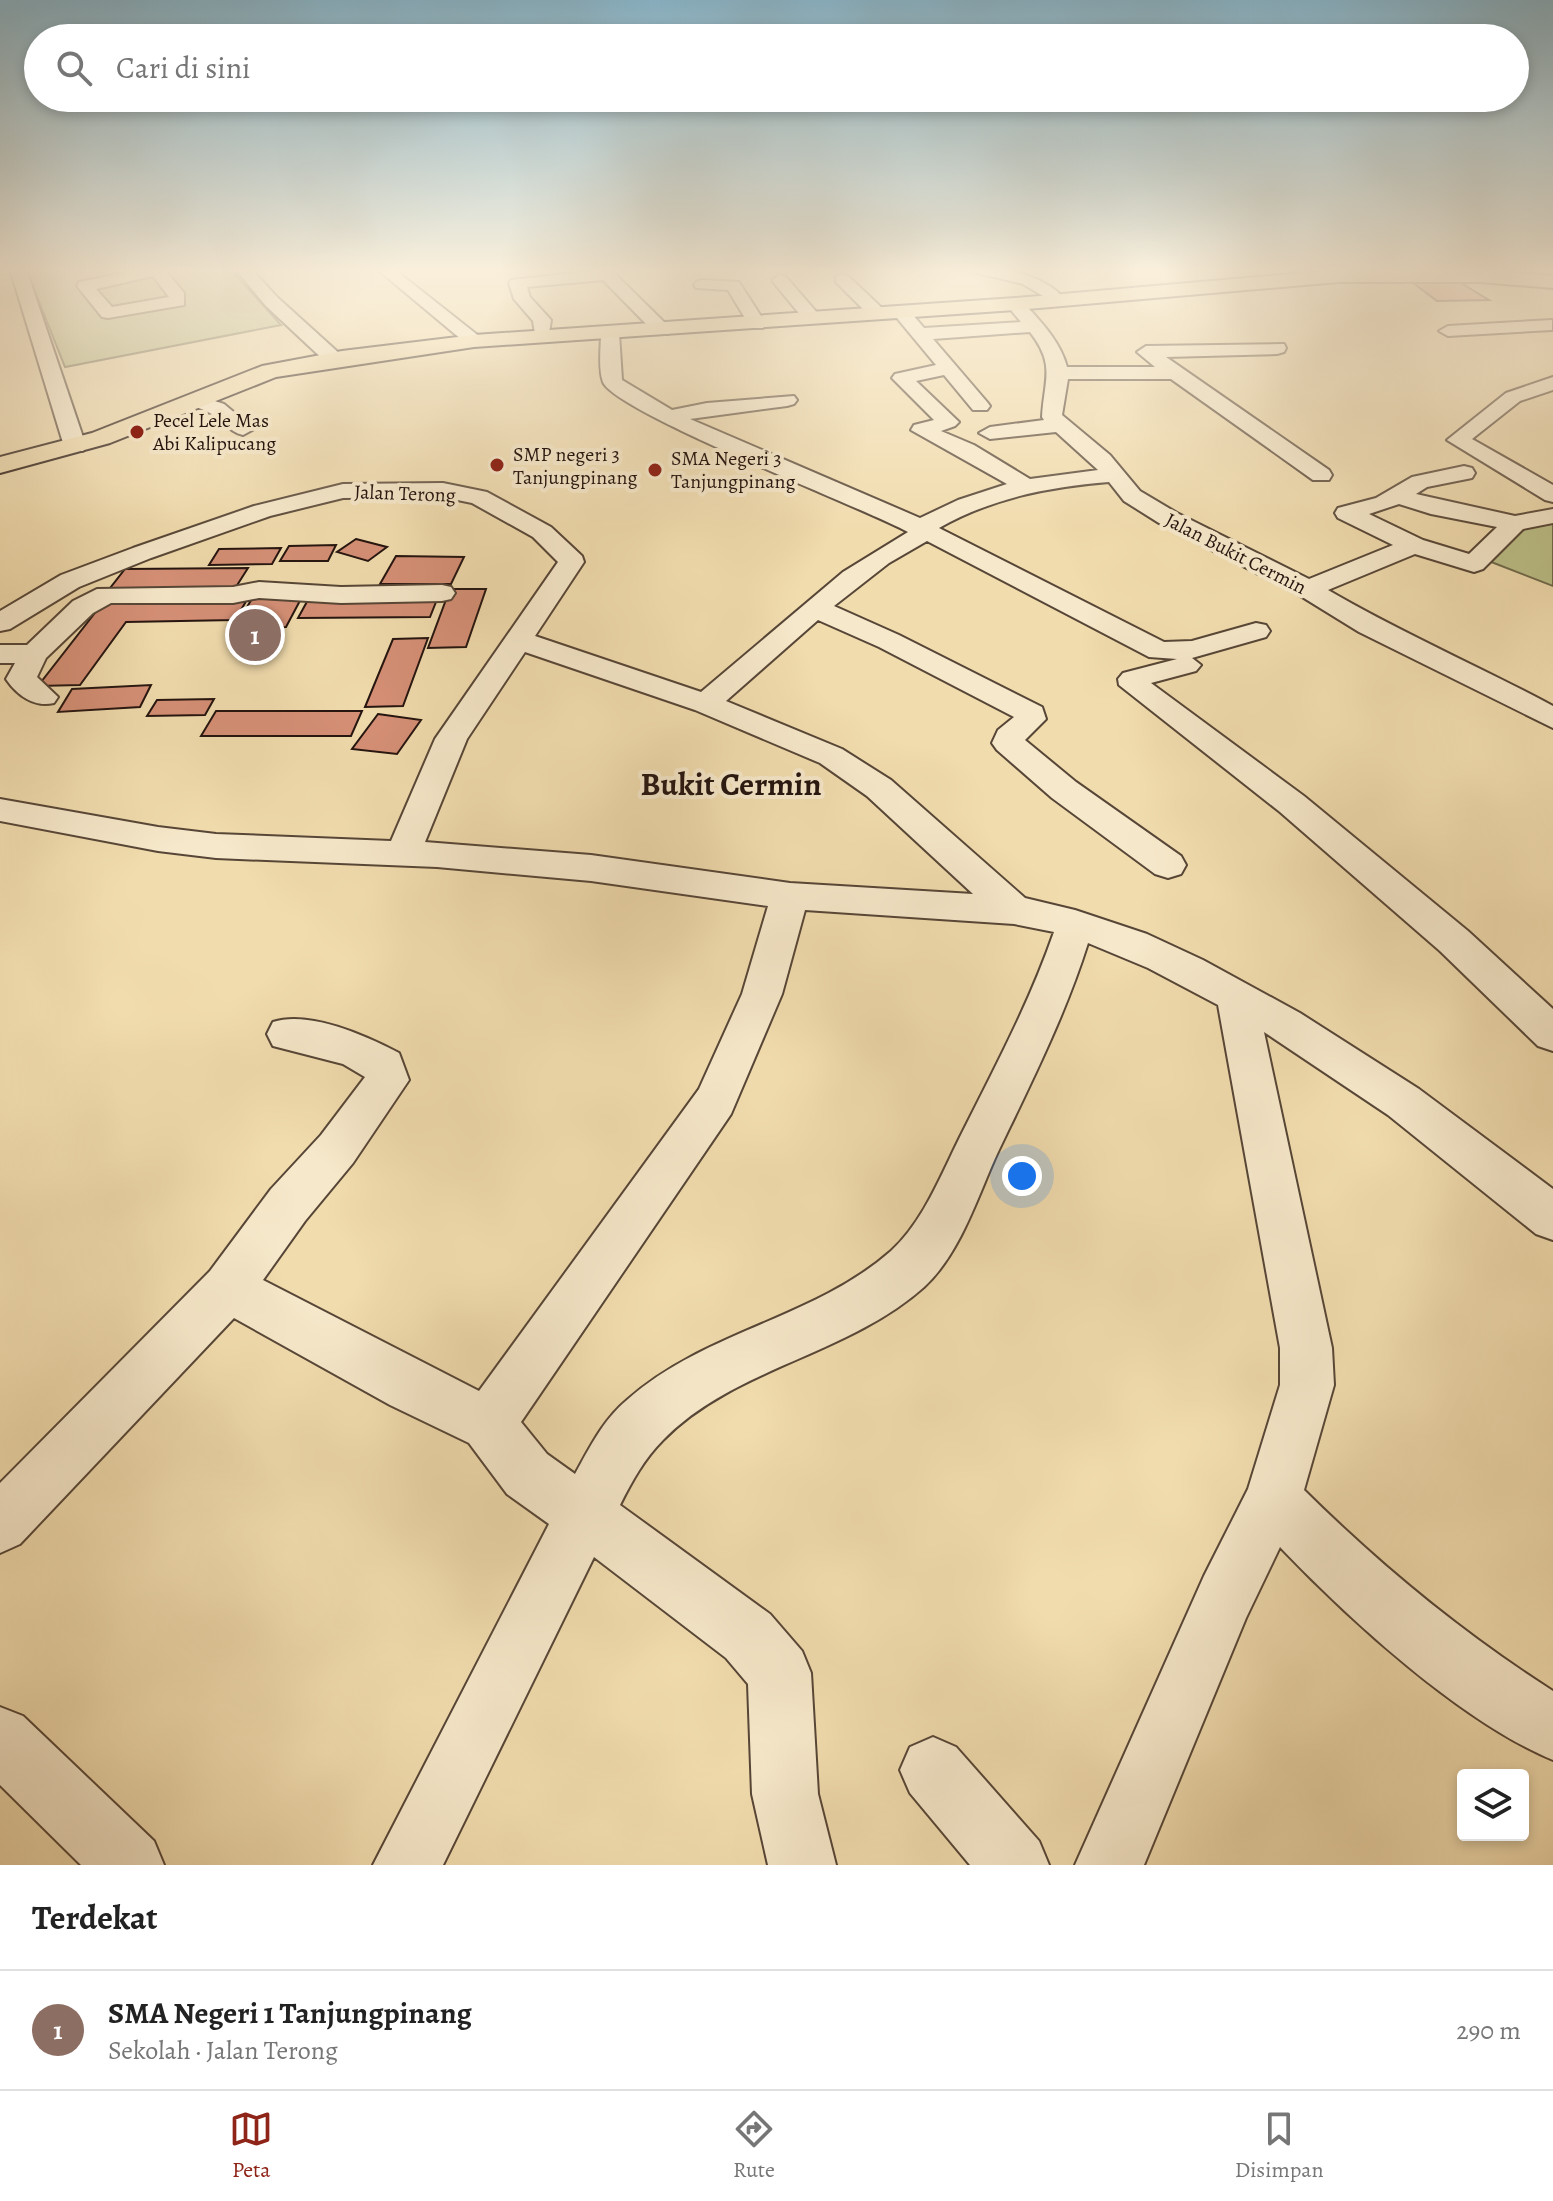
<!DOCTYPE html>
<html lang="id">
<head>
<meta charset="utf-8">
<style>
  body { margin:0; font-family:Alegreya,serif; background:#f2f2f2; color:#222 }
  .controls { position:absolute; right:24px; bottom:24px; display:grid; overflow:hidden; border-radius:8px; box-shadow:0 4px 12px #0003 }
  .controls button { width:72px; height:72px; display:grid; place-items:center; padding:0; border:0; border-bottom:2px solid #e0e0e0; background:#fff; color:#222; font:40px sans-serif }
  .you { position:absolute; left:1022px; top:1176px; width:28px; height:28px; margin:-20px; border:6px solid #fff; border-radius:50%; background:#1a73e8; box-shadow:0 0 0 12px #1a73e833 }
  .badge { display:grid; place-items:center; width:52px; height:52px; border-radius:50%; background:#8f2418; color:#fff; font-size:26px; font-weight:700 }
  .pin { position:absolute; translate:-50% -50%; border:4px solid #fff; box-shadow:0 2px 8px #0006 }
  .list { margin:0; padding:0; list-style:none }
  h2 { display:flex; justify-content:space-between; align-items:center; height:104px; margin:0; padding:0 32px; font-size:34px }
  h2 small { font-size:26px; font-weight:400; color:#767676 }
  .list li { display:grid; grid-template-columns:52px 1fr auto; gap:24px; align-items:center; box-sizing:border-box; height:120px; padding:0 32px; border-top:2px solid #e0e0e0 }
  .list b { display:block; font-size:30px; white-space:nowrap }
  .list p { margin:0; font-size:26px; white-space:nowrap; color:#767676 }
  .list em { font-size:26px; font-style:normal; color:#767676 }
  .icon { flex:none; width:44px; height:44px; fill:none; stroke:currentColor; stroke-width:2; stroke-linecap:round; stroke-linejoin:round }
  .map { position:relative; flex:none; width:1553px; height:1865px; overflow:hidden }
  .search { position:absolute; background:#fff; box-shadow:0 4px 12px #0003; left:24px; right:24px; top:24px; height:88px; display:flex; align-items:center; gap:20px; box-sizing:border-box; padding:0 28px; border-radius:44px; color:#767676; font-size:30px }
  .sheet { height:224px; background:#fff }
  nav { display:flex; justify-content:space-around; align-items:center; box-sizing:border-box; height:112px; border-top:2px solid #e0e0e0; background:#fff; font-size:22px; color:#767676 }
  nav a { display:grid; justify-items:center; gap:4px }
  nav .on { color:#8f2418 }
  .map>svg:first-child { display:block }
  .green { fill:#bcc089; stroke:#706a4c; stroke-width:2 }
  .building { fill:#d69077; stroke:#24140f; stroke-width:2 }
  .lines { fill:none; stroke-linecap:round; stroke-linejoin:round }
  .minor-casing { stroke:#574637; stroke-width:4 }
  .major-casing { stroke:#24140f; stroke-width:4 }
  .minor { fill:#f6e8ca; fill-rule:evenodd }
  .major { fill:#f1dcae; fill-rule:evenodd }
  .poi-dot { fill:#8f2418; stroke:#f6e8ca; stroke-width:3 }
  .labels { text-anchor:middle; stroke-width:8; stroke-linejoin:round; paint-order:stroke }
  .far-poi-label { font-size:20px; fill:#24140f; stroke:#f6e8ca; text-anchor:start }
  .far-street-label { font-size:20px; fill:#24140f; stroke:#f6e8ca }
  .district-label { font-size:32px; font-weight:bold; fill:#24140f; stroke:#f6e8ca }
</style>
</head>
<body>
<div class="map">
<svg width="1553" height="1865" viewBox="0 0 1553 1865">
  <rect width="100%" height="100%" fill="#f1dcae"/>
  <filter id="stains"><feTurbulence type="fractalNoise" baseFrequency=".0025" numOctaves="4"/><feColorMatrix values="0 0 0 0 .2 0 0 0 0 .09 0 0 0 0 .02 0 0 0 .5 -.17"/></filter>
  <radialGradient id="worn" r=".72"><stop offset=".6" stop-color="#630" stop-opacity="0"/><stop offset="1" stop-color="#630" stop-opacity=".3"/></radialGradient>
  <path class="green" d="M 26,269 L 230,269 L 281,325 L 65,367 Z
    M 1553,515 L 1553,586 L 1481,558 L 1515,523 Z"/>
  <path class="building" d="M 1408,279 L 1456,280 L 1489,300 L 1437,301 Z
    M 356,539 L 387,547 L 368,561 L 337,552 Z
    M 336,545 L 328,561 L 280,561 L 289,546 Z
    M 281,548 L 272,564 L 209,565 L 219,549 Z
    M 396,556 L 464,557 L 451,584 L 380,584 Z
    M 248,568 L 234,590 L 107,592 L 125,569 Z
    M 450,589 L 486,589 L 466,647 L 428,648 Z
    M 254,595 L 303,595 L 286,627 L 235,628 Z
    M 438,597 L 430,617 L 298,618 L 309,598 Z
    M 248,598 L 235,620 L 126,622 L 80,685 L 38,686 L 105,600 Z
    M 428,638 L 403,706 L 365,707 L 393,639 Z
    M 151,685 L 140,707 L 58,712 L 72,689 Z
    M 214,699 L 205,715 L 147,716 L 157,700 Z
    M 216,711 L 362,711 L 351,736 L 201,736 Z
    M 378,714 L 421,720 L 397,754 L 352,749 Z"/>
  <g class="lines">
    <g class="minor-casing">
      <path id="minor" d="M 10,269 L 26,269 L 86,446 L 83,451 L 67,451 L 64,446 Z
        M 145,269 L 165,270 L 184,293 L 184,305 L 108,318 L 102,317 L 77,286 L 79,282 ZM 153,276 L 169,297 L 112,307 L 96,289 Z
        M 235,269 L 251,269 L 278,298 L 341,355 L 343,359 L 341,363 L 327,363 L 266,306 Z
        M 377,269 L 394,269 L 480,337 L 483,341 L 480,345 L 468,345 Z
        M 593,269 L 610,269 L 668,326 L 671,330 L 668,334 L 656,334 L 603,280 L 527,287 L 530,297 L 551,320 L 548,340 L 536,340 L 533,321 L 514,299 L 509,283 L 511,280 L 595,271 Z
        M 971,269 C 1004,267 1043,274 1066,300 L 1058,305 L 1023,284 L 973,272 Z
        M 842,274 L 848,276 L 884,310 L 887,314 L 884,318 L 872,318 L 836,282 L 836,276 Z
        M 780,275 L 786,277 L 819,315 L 822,319 L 819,323 L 807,323 L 774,283 L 772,280 Z
        M 702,280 L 739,282 L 766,324 L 763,328 L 751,328 L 728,290 L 696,288 L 694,285 L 696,282 Z
        M 1015,299 L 1021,300 C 1039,320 1060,340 1067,367 L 1155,367 L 1137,352 L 1146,346 L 1284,344 L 1286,348 L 1284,352 L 1277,354 L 1166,357 L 1329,470 L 1332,475 L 1329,480 L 1313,480 L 1171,379 L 1068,379 L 1062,415 L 1110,455 L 1140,491 L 1177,513 L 1309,579 L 1393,545 L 1338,518 L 1335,513 L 1338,508 L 1376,498 L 1412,477 L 1464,466 L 1472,468 L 1475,473 L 1472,478 L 1427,487 L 1416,494 L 1515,516 L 1553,509 L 1553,523 L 1523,529 L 1483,569 L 1474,572 L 1415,554 L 1328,590 C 1401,633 1479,666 1553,706 L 1553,728 L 1359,632 L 1299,595 L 1159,523 L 1124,501 L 1109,482 C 1048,487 992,498 939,528 L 1164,642 L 1192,641 L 1256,623 L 1266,625 L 1270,631 L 1266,637 L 1192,658 L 1201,665 L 1196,671 L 1151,683 L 1304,796 L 1468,931 L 1553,1009 L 1553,1051 L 1538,1046 L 1440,951 L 1280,812 L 1119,685 L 1118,679 L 1123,673 L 1177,659 L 1149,657 L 927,541 L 889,563 L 834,606 L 899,635 L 1042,707 L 1046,719 L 1025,740 L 1076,782 L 1181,856 L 1186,865 L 1181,874 L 1168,878 L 1155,874 L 1052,798 L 997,750 L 992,743 L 998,730 L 1014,717 L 879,647 L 818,620 L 726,701 L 842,749 L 891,780 L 1025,898 L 1075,910 L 1147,934 L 1203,960 L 1300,1013 L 1419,1089 L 1553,1189 L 1553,1240 L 1536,1234 L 1388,1115 L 1264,1032 L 1332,1348 L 1334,1385 L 1304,1490 C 1381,1566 1462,1633 1553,1691 L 1553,1760 C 1461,1722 1349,1619 1280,1547 L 1246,1618 L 1144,1865 L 1075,1865 L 1204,1576 L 1248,1489 L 1280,1385 L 1280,1348 L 1218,1005 L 1148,968 L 1088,943 C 1065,1016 1030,1085 997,1154 C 977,1198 960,1254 924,1287 C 848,1355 733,1368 663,1440 C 644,1459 632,1481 620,1505 L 770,1614 L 802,1651 L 811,1673 L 818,1794 L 836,1865 L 768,1865 L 752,1794 L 748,1684 L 726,1658 L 594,1557 L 443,1865 L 373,1865 L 549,1524 L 507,1494 L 469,1443 L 390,1405 L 234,1318 L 20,1544 L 0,1553 L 0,1483 L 210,1271 L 271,1189 L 321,1135 L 365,1077 L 343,1064 L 273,1046 L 267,1034 L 273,1022 C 309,1010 367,1036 399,1053 L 409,1080 L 353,1163 L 305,1221 L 263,1280 L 479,1391 L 699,1089 L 742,994 L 768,906 L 591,881 L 437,867 L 216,858 L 158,851 L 0,821 L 0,799 L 158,827 L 216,834 L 391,841 L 435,739 L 558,562 L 533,537 L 472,503 L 443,497 L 343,498 L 270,516 L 151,558 L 79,587 L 10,629 L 0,631 L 0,611 L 61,575 L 133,548 L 254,506 L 343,484 L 443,483 L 487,492 L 551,527 L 582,556 L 584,562 L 535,636 L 701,692 L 843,572 L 908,532 C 864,508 615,412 603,382 C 598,369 601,347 601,333 L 604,329 L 616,329 L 619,333 L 622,380 L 672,410 L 707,403 L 794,396 L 797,400 L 794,404 L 787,406 L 690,419 L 920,518 L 958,500 L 1007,484 L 911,430 L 914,425 L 934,420 L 892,378 L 895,374 L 936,365 L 892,312 L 901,307 L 907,308 L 924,328 L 1021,322 L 1006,304 ZM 1030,332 C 1056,365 1044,380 1042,417 L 1044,420 L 990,427 L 979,433 L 990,439 L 1056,432 L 1098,470 L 1030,479 L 974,445 L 941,431 L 955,426 L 959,422 L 916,381 L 944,375 L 973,410 L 987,410 L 990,406 L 987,402 L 933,339 ZM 1399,504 L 1431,514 L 1497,527 L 1469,554 L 1423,540 L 1369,514 ZM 525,652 L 695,710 L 820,763 L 867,796 L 973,894 L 790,883 L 591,855 L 425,842 L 467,739 ZM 805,910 L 1014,924 L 1054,932 C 1029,1004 994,1069 960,1137 C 941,1175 923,1222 891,1251 C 814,1319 704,1331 627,1400 C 603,1420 590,1447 575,1474 L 547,1454 L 521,1422 L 731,1114 L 782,994 Z
        M 1552,320 L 1552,330 L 1448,336 L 1439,331 L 1448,326 Z
        M 1553,377 L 1553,390 L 1520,401 L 1472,439 L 1553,485 L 1553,502 L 1545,500 L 1447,440 L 1506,393 Z
        M 193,394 L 224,404 L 254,429 L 243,435 C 229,432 221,418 208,412 C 199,407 190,407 183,400 Z
        M 259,582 L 341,587 L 442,585 L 451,587 L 455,593 L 451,599 L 442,601 L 341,603 L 259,598 L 233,603 L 111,603 L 93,613 L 46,658 L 37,677 L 58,697 L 54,703 C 34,708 17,695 6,679 L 15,663 L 0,663 L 0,645 L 27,645 L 73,601 L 97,589 L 233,587 Z
        M 0,1707 L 23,1716 L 154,1841 L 164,1865 L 81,1865 L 0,1785 Z
        M 933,1737 L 956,1747 L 1039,1841 L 1049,1865 L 970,1865 L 910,1793 L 900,1770 L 910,1747 Z"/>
    </g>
    <g class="major-casing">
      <path id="major" d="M 1339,270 L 1480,270 L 1553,276 L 1553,288 L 1480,282 L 1339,282 L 1015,310 L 474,347 L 276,377 L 110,443 L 0,473 L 0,457 L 92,433 L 262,366 L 342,351 L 474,335 L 1015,298 Z"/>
    </g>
    <use href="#minor" class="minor"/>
    <use href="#major" class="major"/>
  </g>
  <linearGradient id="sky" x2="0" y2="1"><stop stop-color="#89b7cd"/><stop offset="0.51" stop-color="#f9efdb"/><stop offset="1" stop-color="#f9efdb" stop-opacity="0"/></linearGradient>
  <rect width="1553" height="530" fill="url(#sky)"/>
  <g class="poi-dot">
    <circle cx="137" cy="432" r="8"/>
    <circle cx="497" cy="465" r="8"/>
    <circle cx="655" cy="470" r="8"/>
  </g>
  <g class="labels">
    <g class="far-poi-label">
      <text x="153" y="427">Pecel Lele Mas<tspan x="153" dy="23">Abi Kalipucang</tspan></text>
      <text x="513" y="461">SMP negeri 3<tspan x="513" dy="23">Tanjungpinang</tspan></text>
      <text x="671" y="465">SMA Negeri 3<tspan x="671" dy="23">Tanjungpinang</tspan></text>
    </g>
    <g class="far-street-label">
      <text transform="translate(405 493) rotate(2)" y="7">Jalan Terong</text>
      <text transform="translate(1236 553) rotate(27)" y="7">Jalan Bukit Cermin</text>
    </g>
    <g class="district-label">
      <text x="731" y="795">Bukit Cermin</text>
    </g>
  </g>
  <rect width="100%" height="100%" filter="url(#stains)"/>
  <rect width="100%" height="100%" fill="url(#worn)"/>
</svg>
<div class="controls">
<button><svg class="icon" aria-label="layers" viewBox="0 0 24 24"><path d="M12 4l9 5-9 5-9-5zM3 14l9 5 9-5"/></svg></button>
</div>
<div class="you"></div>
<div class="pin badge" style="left:255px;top:635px;background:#8d6e63">1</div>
<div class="search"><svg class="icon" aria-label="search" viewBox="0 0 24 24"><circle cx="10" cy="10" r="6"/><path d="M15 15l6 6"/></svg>Cari di sini</div>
</div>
<section class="sheet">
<h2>Terdekat<small></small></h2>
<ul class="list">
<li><span class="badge" style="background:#8d6e63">1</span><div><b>SMA Negeri 1 Tanjungpinang</b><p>Sekolah · Jalan Terong</p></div><em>290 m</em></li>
</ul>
</section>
<nav>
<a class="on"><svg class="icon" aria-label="map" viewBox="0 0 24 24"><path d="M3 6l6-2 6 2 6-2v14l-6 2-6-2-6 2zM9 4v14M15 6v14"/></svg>Peta</a>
<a><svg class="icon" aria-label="directions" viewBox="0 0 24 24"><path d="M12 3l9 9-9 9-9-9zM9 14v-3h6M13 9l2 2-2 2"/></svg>Rute</a>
<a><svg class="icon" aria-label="saved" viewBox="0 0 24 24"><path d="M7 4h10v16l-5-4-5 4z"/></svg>Disimpan</a>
</nav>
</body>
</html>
